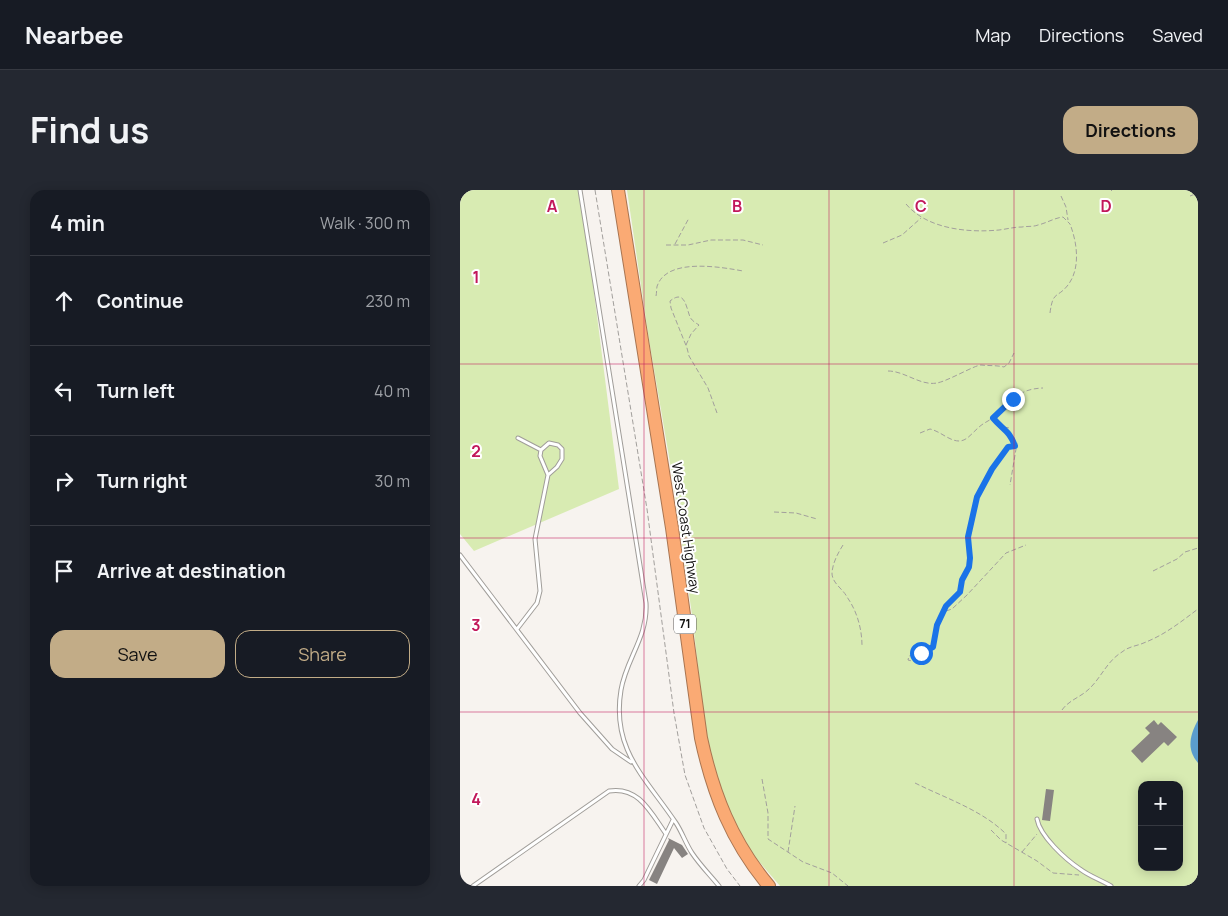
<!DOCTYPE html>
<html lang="en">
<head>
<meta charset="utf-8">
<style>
  body { margin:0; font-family:Manrope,sans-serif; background:#242831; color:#f1f3f6 }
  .controls { position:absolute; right:15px; bottom:15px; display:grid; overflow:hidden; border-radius:10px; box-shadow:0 2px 12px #0003 }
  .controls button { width:45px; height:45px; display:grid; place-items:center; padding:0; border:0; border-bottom:1px solid #363941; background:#171b24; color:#f1f3f6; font:25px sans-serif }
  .stop { position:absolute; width:15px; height:15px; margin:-11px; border:4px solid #1a73e8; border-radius:50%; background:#fff }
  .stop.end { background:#1a73e8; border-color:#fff; box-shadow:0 1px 5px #0008 }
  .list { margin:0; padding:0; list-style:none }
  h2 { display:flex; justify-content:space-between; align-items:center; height:65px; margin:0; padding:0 20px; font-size:21px }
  h2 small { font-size:16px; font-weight:400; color:#9ea1a6 }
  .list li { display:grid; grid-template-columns:32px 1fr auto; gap:15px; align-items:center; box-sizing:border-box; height:90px; padding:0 20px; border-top:1px solid #363941 }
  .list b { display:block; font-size:19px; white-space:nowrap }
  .list em { font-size:16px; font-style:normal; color:#9ea1a6 }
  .actions { display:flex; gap:10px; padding:15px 20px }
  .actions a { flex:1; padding:11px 0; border:1px solid #c2ac87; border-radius:15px; text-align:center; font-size:18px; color:#c2ac87 }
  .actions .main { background:#c2ac87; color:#111 }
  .icon { flex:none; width:28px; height:28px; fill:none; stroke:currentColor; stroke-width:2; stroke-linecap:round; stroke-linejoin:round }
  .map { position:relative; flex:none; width:738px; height:696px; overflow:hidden; border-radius:15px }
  header { display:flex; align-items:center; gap:30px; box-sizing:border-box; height:70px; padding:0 25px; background:#171b24; border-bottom:1px solid #363941 }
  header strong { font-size:24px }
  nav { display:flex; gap:28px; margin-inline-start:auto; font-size:18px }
  .intro { display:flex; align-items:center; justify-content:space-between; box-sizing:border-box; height:120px; padding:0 30px }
  h1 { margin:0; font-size:35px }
  .button { padding:12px 22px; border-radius:15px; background:#c2ac87; color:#111; font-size:18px; font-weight:700 }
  main { display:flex; gap:30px; padding:0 30px }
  aside { flex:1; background:#171b24; border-radius:15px; box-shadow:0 2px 12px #0003 }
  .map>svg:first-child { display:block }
  .green { fill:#d8ebb2; fill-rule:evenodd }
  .water { fill:#5a9dcd }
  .building { fill:#878381 }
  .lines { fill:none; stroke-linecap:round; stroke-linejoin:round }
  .lane-casing { stroke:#a09d99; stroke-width:5 }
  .highway-casing { stroke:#a97551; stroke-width:14 }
  .path { stroke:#a29f9c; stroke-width:1; stroke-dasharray:5 2.5; stroke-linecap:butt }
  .lane { stroke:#fff; stroke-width:3 }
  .highway { stroke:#faaa74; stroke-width:12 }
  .route { stroke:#1a73e8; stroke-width:6 }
  .grid { fill:none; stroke:#c2185b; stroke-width:1; stroke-opacity:0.55 }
  .labels { text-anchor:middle; stroke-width:4; stroke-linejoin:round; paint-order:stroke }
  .shield { fill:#fff; stroke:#5a5958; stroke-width:1 }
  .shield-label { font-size:12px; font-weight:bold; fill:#131211 }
  .street-label { font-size:14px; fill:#131211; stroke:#fff }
  .grid-label { font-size:16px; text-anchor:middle; font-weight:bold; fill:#c2185b; stroke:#fff; stroke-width:4; stroke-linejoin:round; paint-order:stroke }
</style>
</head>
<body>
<header>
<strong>Nearbee</strong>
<nav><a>Map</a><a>Directions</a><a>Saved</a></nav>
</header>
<div class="intro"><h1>Find us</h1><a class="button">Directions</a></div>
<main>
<aside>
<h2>4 min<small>Walk · 300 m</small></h2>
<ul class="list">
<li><svg class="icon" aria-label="ahead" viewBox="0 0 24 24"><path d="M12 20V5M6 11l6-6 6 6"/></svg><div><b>Continue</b></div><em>230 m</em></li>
<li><svg class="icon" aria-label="left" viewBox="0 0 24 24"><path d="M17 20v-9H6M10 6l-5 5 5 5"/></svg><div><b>Turn left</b></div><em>40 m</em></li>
<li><svg class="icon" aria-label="right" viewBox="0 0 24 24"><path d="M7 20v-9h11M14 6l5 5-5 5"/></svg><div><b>Turn right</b></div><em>30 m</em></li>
<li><svg class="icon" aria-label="arrive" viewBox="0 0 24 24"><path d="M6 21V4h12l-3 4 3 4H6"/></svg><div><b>Arrive at destination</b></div></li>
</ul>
<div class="actions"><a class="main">Save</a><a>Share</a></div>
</aside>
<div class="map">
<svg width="738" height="696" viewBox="0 0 738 696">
  <rect width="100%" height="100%" fill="#f7f3ef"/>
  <path class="green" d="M 0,0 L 121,0 L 159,299 L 14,361 L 0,344 Z
    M 167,0 L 738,0 L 738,696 L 320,696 L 290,661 L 277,638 L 267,617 L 251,566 L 244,534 L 233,432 L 213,290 L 189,150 ZM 682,595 L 719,595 L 719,677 L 682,677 Z"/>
  <path class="water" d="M 738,530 L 738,573 C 726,559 730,545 738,530 Z"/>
  <path class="building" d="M 694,530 L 698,535 L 701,532 L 717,547 L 708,556 L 704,552 L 682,573 L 671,561 L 690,543 L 685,538 Z
    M 586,599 L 594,600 L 590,631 L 582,630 Z
    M 208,648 L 222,655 L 228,664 L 222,668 L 214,658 L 197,694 L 189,690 L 209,650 Z"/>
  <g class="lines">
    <g class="lane-casing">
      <path id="lane" d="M 120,0 L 186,413 C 188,447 166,469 161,500 C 151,560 186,588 216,633 C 222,642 226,654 232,663 C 240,675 250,685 259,696
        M 58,248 L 81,260
        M 0,365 L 120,523 L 152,559 L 171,572
        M 57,439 L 77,413 L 80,401 L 75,349 L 88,285 L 97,277 L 102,269 L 102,259 L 98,255 L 89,253 L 81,260 L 80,266 L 88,285
        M 577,629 C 580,646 605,669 620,679 C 629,686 641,690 651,696
        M 13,696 L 149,601 C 179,596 191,623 206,644
        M 179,696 L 184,690 L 213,630"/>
    </g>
    <g class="highway-casing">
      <path id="highway" d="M 158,0 L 212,338 L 241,548 C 253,604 272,652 309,696"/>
    </g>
    <path class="path" d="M 135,0 L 187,319 L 214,523 L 225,585 L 244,638 L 267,679 L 280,696
      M 651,1 L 652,0
      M 601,6 L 606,17 L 608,30
      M 730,6 L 738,3
      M 446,14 C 467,39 508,43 539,40 C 547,39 554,37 562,37 C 567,36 573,37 578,35 C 587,33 594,28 603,27 L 610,34
      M 423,53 L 442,45 L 461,28
      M 215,54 L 229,28
      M 206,55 L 228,55 L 251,50 L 283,50 L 303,55
      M 196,106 C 197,102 196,97 198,94 C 209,68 261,77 283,81
      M 590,123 C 593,100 597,109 608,95 C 621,78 617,52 610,34
      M 226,155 L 231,144 L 239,135 C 236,133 232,131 230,127 C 226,117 225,99 210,111 L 211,118 L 227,158 L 229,166 L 248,198 L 257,223
      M 428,181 C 445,181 460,196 477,193 C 488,191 515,175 521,175 C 529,176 536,175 544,177 L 549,173 L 554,163
      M 533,227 L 543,237 L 550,238
      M 545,238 L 551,246 L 556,259 L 550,295
      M 460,243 L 470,239 C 480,241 489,251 499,251 C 507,251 512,243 518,238 C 523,233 529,231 534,227 C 553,213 555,199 583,198
      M 314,322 L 336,323 L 357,329
      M 383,355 C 378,363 372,374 372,384 C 373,394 383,399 387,407 C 397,421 402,439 402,456
      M 693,381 L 717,369 L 725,362 L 738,358
      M 486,421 L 492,419 L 507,405 L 546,363 L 566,355
      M 454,465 L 452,471 L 448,470 L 449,466 L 461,463 L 473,457 L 477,435 L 484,422 L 486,415 L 500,402 L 502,390 L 509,377 L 510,367 L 508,347 L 517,307 L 532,279 L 548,257 L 555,256
      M 602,520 C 609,510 621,507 629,499 C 641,488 647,471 662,462 C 669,456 678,456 686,452 C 706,444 722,431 738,419
      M 302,589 L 308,623 L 308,649 L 343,672 L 372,683 L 388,696
      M 455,593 C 485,608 522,620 546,644 L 546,653
      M 531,640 L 541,650 L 577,671 L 593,683 L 619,685
      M 328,662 L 335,616
      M 562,662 L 577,644"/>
    <use href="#lane" class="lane"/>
    <use href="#highway" class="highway"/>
  </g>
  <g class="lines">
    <path class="route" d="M 461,463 L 473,457 L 477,435 L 486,416 L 500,402 L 502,390 L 509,377 L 510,368 L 508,347 L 517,307 L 532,279 L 548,257 L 555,256 C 550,241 542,239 533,228 L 553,209"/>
  </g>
  <path class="grid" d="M 184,0 L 184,696M 369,0 L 369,696M 554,0 L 554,696M 0,174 L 738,174M 0,348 L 738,348M 0,522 L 738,522"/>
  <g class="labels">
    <rect class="shield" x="214" y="424.5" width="22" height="19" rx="4"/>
    <g class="shield-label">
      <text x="225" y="438">71</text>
    </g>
    <g class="street-label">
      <text transform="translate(226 338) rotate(82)" y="5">West Coast Highway</text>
    </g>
  </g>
  <g class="grid-label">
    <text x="92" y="22">A</text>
    <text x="277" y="22">B</text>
    <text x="461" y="22">C</text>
    <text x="646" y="22">D</text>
    <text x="16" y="93">1</text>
    <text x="16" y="267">2</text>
    <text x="16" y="441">3</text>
    <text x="16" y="615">4</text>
  </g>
</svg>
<div class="controls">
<button>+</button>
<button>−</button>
</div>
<div class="stop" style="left:461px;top:463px"></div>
<div class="stop end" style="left:553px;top:209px"></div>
</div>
</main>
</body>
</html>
